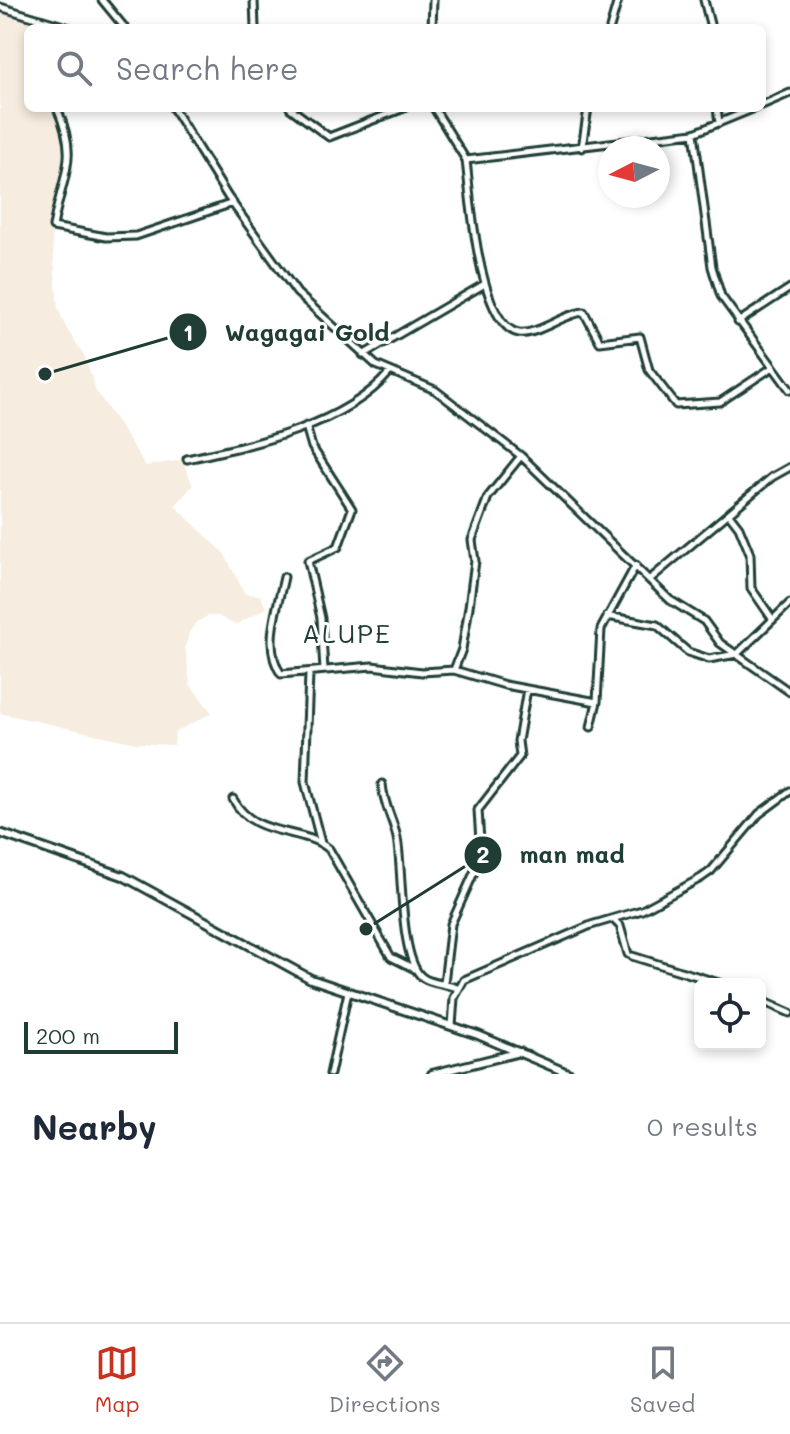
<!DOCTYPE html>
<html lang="en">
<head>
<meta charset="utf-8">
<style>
  body { margin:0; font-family:Mali,sans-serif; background:#f6f6f7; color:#1f2937 }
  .controls { position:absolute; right:24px; bottom:24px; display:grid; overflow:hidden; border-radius:12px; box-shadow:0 4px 12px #0003 }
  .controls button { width:72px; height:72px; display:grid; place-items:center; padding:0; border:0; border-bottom:2px solid #e0e1e3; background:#fff; color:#1f2937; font:40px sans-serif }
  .compass { position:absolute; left:598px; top:136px; width:72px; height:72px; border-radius:50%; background:#fff; box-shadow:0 4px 12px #0003; rotate:264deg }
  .scale { position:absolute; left:24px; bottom:20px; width:154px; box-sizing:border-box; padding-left:8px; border:4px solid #1f3d34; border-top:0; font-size:22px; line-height:28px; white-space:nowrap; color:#1f3d34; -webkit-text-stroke:6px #fff; paint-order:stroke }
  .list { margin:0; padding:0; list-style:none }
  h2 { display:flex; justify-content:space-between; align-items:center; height:104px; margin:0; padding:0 32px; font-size:34px }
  h2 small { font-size:26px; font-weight:400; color:#747a83 }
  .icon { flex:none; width:44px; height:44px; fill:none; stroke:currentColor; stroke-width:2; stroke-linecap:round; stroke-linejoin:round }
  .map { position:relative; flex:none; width:790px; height:1074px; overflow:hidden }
  .search { position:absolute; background:#fff; box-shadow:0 4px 12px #0003; left:24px; right:24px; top:24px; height:88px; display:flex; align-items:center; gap:20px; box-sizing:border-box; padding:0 28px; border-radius:12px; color:#747a83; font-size:30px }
  .sheet { height:248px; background:#fff }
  nav { display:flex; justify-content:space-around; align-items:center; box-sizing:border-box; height:112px; border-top:2px solid #e0e1e3; background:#fff; font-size:22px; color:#747a83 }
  nav a { display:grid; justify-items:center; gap:4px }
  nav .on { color:#c8321e }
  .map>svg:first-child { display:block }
  .built { fill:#f6ecdf }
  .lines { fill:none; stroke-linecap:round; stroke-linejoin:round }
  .minor-casing { stroke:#1f3d34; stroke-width:11 }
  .tertiary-casing { stroke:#1f3d34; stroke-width:12 }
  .minor { stroke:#fff; stroke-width:5 }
  .tertiary { stroke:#fff; stroke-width:6 }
  .labels { text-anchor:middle; stroke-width:6; stroke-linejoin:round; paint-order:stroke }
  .quarter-label { font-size:26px; letter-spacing:2px; fill:#1f3d34; stroke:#fff }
  .leader { fill:none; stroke:#1f3d34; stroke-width:3 }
  .callout-dot { fill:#1f3d34; stroke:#fff; stroke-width:3 }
  .mark-label { font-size:24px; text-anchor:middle; font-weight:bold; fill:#fff }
  .callout-label { font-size:24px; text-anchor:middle; font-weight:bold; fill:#1f3d34; stroke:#fff; stroke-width:6; stroke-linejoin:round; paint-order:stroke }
</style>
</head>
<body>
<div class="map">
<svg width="790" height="1074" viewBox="0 0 790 1074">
  <rect width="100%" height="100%" fill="#fff"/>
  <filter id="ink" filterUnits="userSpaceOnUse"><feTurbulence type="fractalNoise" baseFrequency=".0125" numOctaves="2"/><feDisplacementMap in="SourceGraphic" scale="16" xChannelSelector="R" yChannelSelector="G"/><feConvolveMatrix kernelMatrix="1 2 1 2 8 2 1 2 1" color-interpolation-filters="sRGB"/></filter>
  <g filter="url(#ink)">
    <path class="built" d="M 0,9 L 39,21 L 39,28 L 28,28 L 28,108 L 54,108 L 67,142 L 67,159 L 51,226 L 58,308 L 65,326 L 85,357 L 96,391 L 146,466 L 182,460 L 193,485 L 175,506 L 224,553 L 245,594 L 260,595 L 266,608 L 235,625 L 218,616 L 208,616 L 196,622 L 189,633 L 185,647 L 190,684 L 212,713 L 175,732 L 174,745 L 136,743 L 0,713 Z"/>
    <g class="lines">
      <g class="minor-casing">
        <path id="minor" d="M 102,0 L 125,28
          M 254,0 L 255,28
          M 704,0 L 711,28
          M 0,7 L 70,28
          M 432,28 L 433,0
          M 610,28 L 618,0
          M 762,105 L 790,93
          M 57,108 C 80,161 62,174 53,227 L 106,237 L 136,236 L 233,203
          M 173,108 L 228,197 L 297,293 L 376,365 L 435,390 L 521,456 L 670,600 L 704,621 L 720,643 L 790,692
          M 290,108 L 329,137 L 404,108
          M 434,108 L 466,160 L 694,133 L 755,108
          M 717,108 L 719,123
          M 694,133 L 712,267 L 721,296 L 790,390
          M 582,148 L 588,108
          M 466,160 C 470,193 478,326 519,333 C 536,336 565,313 584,312 L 600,342 L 640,337 L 649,370 L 676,405 L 720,402 L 773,367
          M 738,322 L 790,288
          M 363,355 L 483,285
          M 306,426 L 312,447 L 352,509 L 338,547 L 308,561 L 321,618 L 324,670
          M 187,459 C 252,445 344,426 389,373
          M 729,514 L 739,527 L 750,554 L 751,588 L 771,617
          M 284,577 C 278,607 262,646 281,674 L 372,666 L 422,672 L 454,670 L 505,685 L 597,702
          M 649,580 L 772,477 L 790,467
          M 607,616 L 657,625 L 688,652 L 709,659 L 737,654 L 790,603
          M 454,670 L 462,649 L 469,607 L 475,561 L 472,540 L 488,497 L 521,456
          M 309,674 L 305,782 L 321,843
          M 591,727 L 597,702 L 601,629 L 636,565
          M 382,784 C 384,807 393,818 397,838 C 403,868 399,958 422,977 C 430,984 447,984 457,988
          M 233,799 C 254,839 301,826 329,849 L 391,957 L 415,969
          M 613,919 L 620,926 L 628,954
          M 632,956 L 722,984
          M 444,983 L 451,924 L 481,857 L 478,810 L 520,756 L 518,741 L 527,689
          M 760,1000 L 790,1013
          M 452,1026 L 454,998 L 464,980 L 591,925 L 642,910 L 701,878 L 711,871 L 759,814 L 790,791
          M 330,1074 L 348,992"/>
      </g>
      <g class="tertiary-casing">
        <path id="tertiary" d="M 0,833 L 123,876 L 311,979 L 478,1035 L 570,1074
          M 432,1074 L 520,1052"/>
      </g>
      <use href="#minor" class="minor"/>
      <use href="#tertiary" class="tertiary"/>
    </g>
  </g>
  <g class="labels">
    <g class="quarter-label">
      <text x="347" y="643">ALUPE</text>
    </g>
  </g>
  <path class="leader" d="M45 374L188 332M366 929L483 855"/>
  <g class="callout-dot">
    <circle cx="45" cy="374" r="8"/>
    <circle cx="366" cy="929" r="8"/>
    <circle cx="188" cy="332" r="20"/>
    <circle cx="483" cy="855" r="20"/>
  </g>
  <g class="mark-label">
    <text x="188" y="341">1</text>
    <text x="483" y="863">2</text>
  </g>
  <g class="callout-label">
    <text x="307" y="341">Wagagai Gold</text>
    <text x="572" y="863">man mad</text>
  </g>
</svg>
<div class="controls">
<button><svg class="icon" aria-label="locate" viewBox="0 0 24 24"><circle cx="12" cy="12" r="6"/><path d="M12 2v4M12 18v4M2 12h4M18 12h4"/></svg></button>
</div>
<svg class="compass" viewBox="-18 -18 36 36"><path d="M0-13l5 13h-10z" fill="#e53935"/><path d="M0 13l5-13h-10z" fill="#747a83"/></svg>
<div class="scale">200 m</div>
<div class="search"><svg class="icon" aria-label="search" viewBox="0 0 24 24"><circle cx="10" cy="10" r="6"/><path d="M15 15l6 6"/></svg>Search here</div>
</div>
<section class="sheet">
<h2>Nearby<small>0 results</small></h2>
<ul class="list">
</ul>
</section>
<nav>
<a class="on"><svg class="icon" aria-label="map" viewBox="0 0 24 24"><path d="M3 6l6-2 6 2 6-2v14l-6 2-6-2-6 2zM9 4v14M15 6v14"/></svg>Map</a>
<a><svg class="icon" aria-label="directions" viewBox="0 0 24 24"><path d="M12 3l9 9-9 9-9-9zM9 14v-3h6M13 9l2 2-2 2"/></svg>Directions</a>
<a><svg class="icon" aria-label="saved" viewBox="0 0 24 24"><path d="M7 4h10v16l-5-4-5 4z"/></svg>Saved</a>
</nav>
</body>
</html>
